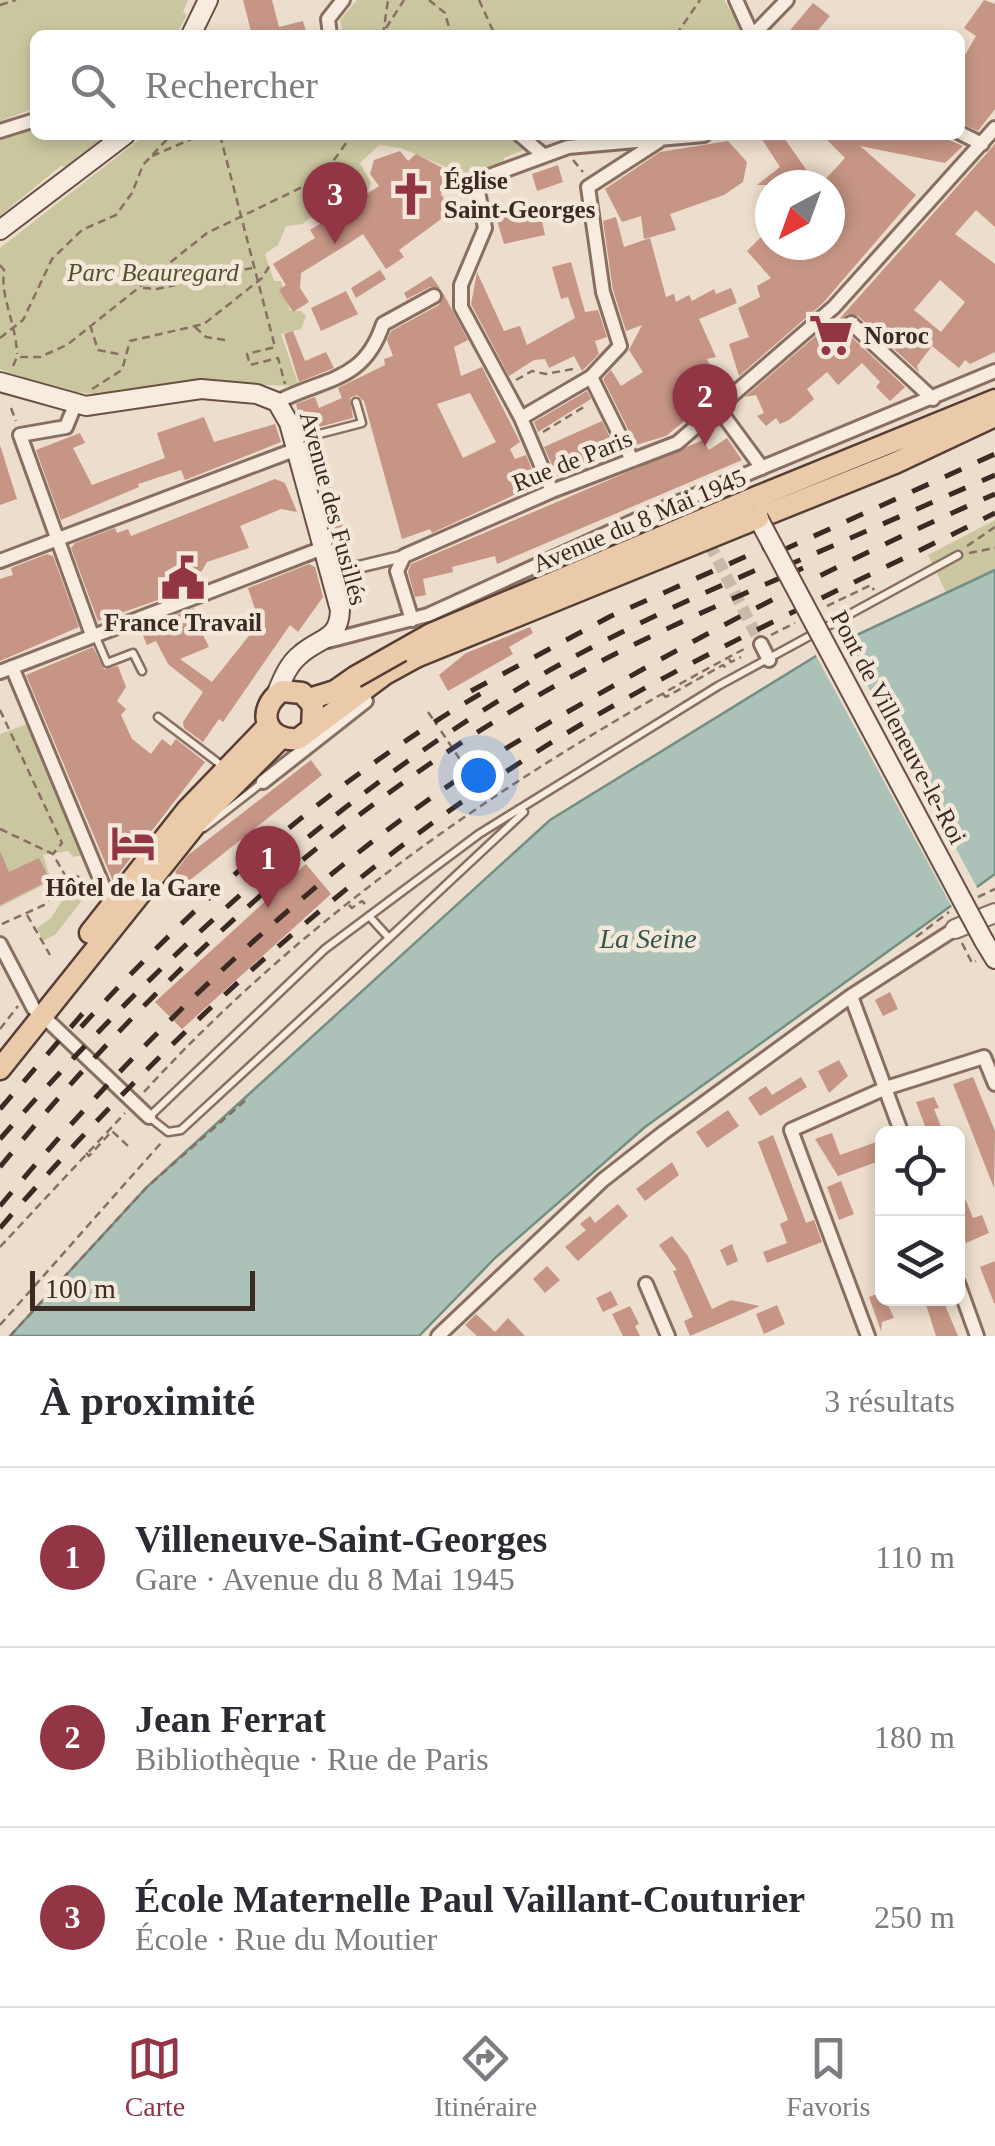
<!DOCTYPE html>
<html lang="fr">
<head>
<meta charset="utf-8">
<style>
  body { margin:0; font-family:Georgia,serif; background:#f2f2f3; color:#2b2b33 }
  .controls { position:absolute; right:30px; bottom:30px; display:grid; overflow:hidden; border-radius:15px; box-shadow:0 5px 15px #0003 }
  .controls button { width:90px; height:90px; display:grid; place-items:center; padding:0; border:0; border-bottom:2px solid #e1e1e2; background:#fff; color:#2b2b33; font:50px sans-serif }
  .compass { position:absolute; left:755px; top:170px; width:90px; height:90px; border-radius:50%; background:#fff; box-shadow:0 5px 15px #0003; rotate:221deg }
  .scale { position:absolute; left:30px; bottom:25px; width:225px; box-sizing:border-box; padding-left:10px; border:5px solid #3a2a23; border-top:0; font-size:28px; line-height:35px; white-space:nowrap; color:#3a2a23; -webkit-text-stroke:8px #f4e8db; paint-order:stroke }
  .you { position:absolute; left:478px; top:775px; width:35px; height:35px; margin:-25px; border:8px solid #fff; border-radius:50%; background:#1a73e8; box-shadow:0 0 0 15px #1a73e833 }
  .badge { display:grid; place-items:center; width:65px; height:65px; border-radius:50%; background:#923646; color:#fff; font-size:32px; font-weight:700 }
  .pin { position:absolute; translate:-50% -82px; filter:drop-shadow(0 2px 5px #0008) }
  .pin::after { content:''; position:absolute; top:52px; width:35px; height:30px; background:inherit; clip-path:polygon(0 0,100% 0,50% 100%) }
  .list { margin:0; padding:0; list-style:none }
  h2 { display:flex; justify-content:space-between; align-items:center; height:130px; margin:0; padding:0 40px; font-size:42px }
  h2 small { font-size:32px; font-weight:400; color:#7c7c81 }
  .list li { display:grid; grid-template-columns:65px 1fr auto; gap:30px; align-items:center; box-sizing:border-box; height:180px; padding:0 40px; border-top:2px solid #e1e1e2 }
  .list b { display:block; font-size:38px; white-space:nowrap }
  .list p { margin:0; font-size:32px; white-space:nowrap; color:#7c7c81 }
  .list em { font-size:32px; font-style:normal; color:#7c7c81 }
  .icon { flex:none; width:55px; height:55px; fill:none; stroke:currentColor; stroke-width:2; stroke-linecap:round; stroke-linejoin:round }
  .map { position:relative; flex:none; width:995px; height:1336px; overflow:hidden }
  .search { position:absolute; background:#fff; box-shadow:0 5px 15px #0003; left:30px; right:30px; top:30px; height:110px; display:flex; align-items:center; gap:25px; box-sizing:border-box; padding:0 35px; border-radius:15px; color:#7c7c81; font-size:38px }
  .sheet { height:670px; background:#fff }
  nav { display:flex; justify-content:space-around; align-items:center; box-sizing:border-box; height:140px; border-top:2px solid #e1e1e2; background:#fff; font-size:28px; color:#7c7c81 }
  nav a { display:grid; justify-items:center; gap:5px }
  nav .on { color:#923646 }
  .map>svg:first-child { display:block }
  .green { fill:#cac7a0 }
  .water { fill:#acc1b7; stroke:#738f83; stroke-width:2.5 }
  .pier { fill:#ecddcc }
  .building { fill:#c69585; fill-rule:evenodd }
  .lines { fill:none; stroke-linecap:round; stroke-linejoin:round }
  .minor-tunnel { stroke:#c8b9aa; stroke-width:12; stroke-dasharray:12 6; stroke-linecap:butt }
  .service-casing { stroke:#886f61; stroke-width:11 }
  .pedestrian-casing { stroke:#886f61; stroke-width:15 }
  .minor-casing { stroke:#886f61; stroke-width:18 }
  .tertiary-casing { stroke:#886f61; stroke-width:22 }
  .secondary-casing { stroke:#6a5044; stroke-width:22 }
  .primary-casing { stroke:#563e34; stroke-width:25 }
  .path { stroke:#886f61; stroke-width:2.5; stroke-dasharray:8 5; stroke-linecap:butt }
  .service { stroke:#f7ecdf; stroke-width:6 }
  .pedestrian { stroke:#f7ecdf; stroke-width:10 }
  .minor { stroke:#f7ecdf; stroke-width:12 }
  .tertiary { stroke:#f7ecdf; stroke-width:18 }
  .secondary { stroke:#f7ecdf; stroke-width:18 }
  .primary { stroke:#eacaa8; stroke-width:20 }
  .rail { stroke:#3a2a23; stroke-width:5; stroke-dasharray:18 18; stroke-linecap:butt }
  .secondary-bridge-casing { stroke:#6a5044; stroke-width:22; stroke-linecap:butt }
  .primary-bridge-casing { stroke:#563e34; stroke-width:25; stroke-linecap:butt }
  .secondary-bridge { stroke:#f7ecdf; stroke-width:18 }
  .primary-bridge { stroke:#eacaa8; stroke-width:20 }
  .labels { text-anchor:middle; stroke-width:9; stroke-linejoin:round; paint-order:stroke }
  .poi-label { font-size:25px; font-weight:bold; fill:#3a2a23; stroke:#f4e8db; text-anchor:start }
  .park-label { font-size:25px; font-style:italic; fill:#51542b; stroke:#f4e8db }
  .street-label { font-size:25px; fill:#3a2a23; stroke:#f4e8db }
  .water-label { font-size:28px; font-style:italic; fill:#34584f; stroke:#f4e8db }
</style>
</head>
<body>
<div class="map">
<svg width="995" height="1336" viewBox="0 0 995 1336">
  <rect width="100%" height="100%" fill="#ecddcc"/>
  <path class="green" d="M 0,0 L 188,0 L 183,12 L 187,15 L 176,35 L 35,35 L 35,108 L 0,121 Z
    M 357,0 L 724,0 L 745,35 L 344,35 L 340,20 Z
    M 35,128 L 35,135 L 109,135 L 67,167 L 61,166 C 42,181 19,200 0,216 L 0,139 Z
    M 145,135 L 507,135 L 526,149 L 504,158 L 504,162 L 462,174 L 401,148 L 379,145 L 360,163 L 371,183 L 367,192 L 348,199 L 333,195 L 303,224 L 286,226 L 278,245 L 265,254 L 274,281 L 281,281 L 290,311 L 301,311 L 306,316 L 301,329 L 281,334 L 299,386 L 182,382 L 106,395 L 54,390 L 0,369 L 0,248 Z
    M 995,520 L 995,570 L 946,592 L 928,555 Z
    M 27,724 L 84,855 L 73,857 L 68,851 L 43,855 L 51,881 L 0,907 L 0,734 Z
    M 90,890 L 55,935 L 43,941 L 37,928 L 51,918 L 67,893 Z"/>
  <path class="water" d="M 995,570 L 995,874 L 645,1127 L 495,1258 L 419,1336 L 10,1336 L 147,1187 L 550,820 L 829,648 Z"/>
  <path class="pier" d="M 841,637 L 979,891 L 953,909 L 814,652 Z"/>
  <path class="building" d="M 243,0 L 272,0 L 279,27 L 303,21 L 307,35 L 252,35 Z
    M 984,0 L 995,4 L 995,109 L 978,131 L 960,123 L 960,53 L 965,55 L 976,36 L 964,28 Z
    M 813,3 L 830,16 L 814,35 L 786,35 Z
    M 759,135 L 782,135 L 817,185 L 757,185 L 780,167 Z
    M 822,135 L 937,135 L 963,146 L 945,163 L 860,146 L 916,195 L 823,303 L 739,376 L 729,344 L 749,337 L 738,308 L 760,297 L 757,286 L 771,278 L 747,251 L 770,228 L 770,245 L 830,245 L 830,185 L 820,185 L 845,158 Z
    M 728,141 L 747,162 L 743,182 L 724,195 L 670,214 L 676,230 L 644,239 L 641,216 L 622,222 L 605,189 L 660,152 Z
    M 995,144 L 995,227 L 976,210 L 955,234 L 995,264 L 995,352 L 970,364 L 965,360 L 959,368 L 932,346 L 917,366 L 919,372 L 858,316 L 847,314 L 841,322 L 844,330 L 905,387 L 890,401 L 876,387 L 880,382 L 862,363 L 838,385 L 827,372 L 807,389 L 814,399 L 789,420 L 780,424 L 776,418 L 766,426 L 757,416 L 764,413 L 756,395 L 745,397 L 832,322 L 834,325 ZM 940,280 L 965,302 L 941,332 L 914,310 Z
    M 400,151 L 408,161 L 416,154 L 454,174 L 441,194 L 450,208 L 448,214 L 399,250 L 404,257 L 386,269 L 363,234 L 348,244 L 301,273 L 300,288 L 309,302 L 293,312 L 279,290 L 286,285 L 273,264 L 315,238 L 310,230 L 379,186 L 370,174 L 374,160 Z
    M 558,165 L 563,182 L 537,191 L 532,174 Z
    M 512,206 L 518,222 L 541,216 L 545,235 L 504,244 L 495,214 Z
    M 616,217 L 624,247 L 650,238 L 666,297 L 674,294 L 676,302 L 689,295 L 692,301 L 714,289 L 716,294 L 731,288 L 737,303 L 699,319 L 716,357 L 707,359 L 722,390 L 666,436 L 636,445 L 603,379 L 611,370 L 621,386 L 643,372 L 629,350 L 642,325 L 626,331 L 613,290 L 603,221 Z
    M 571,262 L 585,312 L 598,310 L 607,337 L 595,341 L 599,354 L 582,371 L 574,356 L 549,368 L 545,359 L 534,360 L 509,376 L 471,304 L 477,272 L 504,331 L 520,326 L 527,345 L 575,318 L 568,297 L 561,299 L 552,267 Z
    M 380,270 L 386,279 L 356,298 L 351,288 Z
    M 431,276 L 440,288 L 430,287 L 407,299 L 404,293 Z
    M 346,291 L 358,314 L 321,331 L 311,308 Z
    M 443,293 L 468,340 L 454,347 L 461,376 L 482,367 L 520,442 L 510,449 L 515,459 L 526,455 L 538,484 L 432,533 L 430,529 L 402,539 L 364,401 L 357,395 L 350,398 L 353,418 L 304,431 L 296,404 L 315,397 L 319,408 L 342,398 L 338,388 L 385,365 L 384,359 L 393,356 L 387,340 L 391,331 L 439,305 ZM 470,393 L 496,442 L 463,458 L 437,404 Z
    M 293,331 L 305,361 L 326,352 L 334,368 L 299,382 L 284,334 Z
    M 587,391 L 591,399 L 538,432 L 534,422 Z
    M 204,417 L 214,442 L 275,424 L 281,442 L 185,480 L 181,470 L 138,484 L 139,487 L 61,520 L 36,450 L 80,433 L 85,443 L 73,448 L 92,485 L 165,458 L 157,433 Z
    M 602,421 L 617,452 L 557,476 L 544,447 Z
    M 727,438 L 742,460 L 497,564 L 495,556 L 452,567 L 453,572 L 423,579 L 426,595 L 415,597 L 408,572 L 411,564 L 703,440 L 709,450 Z
    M 0,445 L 17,499 L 0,505 Z
    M 322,460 L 346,534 L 340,538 L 333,538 L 313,462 Z
    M 275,479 L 285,483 L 297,512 L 281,509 L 240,526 L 249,548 L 207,562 L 192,588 L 98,621 L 71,548 L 75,543 L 115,528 L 117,533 L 128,529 L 131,536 Z
    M 47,554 L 53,556 L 79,627 L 0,661 L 0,579 L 13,575 L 11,568 Z
    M 309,564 L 315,567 L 323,597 L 298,632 L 290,625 L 223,722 L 219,719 L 203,742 L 184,728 L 183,722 L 203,692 L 168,664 L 156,641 L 147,645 L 140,629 L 194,608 L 193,615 L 209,647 L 180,659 L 212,682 L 260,622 L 251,616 L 255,609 L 248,588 Z
    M 530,627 L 533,633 L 509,647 L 513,654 L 448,691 L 439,675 L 466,653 Z
    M 93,647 L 104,669 L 118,666 L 126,687 L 117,701 L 126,709 L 121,715 L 132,739 L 151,754 L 162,739 L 171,746 L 176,739 L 205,762 L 113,881 L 26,675 Z
    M 311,760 L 322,775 L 185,884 L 175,872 L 188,855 Z
    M 0,851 L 9,872 L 39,858 L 50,880 L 0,905 Z
    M 306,864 L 331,894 L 182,1029 L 155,1002 Z
    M 890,992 L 898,1009 L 883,1016 L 875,1000 Z
    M 839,1060 L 848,1076 L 829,1093 L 818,1071 Z
    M 801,1077 L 807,1087 L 760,1116 L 748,1098 L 766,1086 L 772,1095 Z
    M 973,1077 L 995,1131 L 994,1188 L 953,1084 Z
    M 934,1097 L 939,1108 L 934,1109 L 944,1134 L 928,1134 L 916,1102 Z
    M 728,1110 L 739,1126 L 707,1148 L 696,1132 Z
    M 832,1133 L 840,1155 L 882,1140 L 882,1160 L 838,1176 L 815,1139 Z
    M 773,1135 L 806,1223 L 814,1220 L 822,1242 L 767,1263 L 763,1252 L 787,1243 L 780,1224 L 788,1220 L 758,1142 Z
    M 672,1162 L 679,1175 L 645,1201 L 636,1189 Z
    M 841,1181 L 854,1214 L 839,1220 L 827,1187 Z
    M 958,1181 L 973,1218 L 982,1215 L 989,1233 L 966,1243 L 958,1220 Z
    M 618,1204 L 628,1216 L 578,1261 L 565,1247 L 586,1230 L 580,1224 L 590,1216 L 595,1223 Z
    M 672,1236 L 688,1256 L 712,1309 L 731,1300 L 760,1306 L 690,1336 L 684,1321 L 693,1317 L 673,1271 L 677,1270 L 659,1245 Z
    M 732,1244 L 738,1261 L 727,1266 L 720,1250 Z
    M 995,1261 L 995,1303 L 994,1303 L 980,1267 Z
    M 547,1266 L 560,1280 L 545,1293 L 533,1279 Z
    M 611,1291 L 618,1305 L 603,1312 L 596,1298 Z
    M 882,1292 L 894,1318 L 882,1322 L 881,1331 L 869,1297 Z
    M 924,1298 L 942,1298 L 958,1336 L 936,1336 Z
    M 777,1305 L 785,1324 L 764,1334 L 756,1314 Z
    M 630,1306 L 639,1324 L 635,1326 L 640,1336 L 623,1336 L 612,1314 Z
    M 476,1314 L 495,1332 L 508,1318 L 525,1336 L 477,1336 L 465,1325 Z"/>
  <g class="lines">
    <path class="minor-tunnel" d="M 693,512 L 761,644"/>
    <g class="service-casing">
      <path id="service" d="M 296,440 L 362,423 L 356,402
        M 95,635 L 107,663 L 133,653 L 142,671
        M 158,717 L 225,768
        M 204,828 L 263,782
        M 369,916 L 389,938 L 181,1130 L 168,1132 L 149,1117 L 325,949 L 479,834 L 718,686 L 958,555
        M 389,938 L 524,812"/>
    </g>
    <g class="pedestrian-casing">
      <path id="pedestrian" d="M 339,563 L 350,569 L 404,556"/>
    </g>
    <g class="minor-casing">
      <path id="minor" d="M 736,0 L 752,35
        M 330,35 L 328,19 L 343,0
        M 753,35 L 787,0
        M 0,131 L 35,120
        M 960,133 L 982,144
        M 520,135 L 542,154
        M 851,323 L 933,399
        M 277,402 C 326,377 364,382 383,324 L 434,296
        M 75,405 L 66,427 L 20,435 L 92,635
        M 718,408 L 762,468
        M 521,418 L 591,377
        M 632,460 L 591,377 L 620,346 L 603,292 L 588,187 L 659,141
        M 552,491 L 521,418 L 461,307 L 461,285 L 485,228 L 476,181 L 568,147 L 704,135
        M 0,561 L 297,449
        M 412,620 L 397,571 L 404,556 L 552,491 L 677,443 L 834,307 L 995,128
        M 328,641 L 428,615 L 645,516 L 995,371
        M 761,644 L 769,660
        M 12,667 L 111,905
        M 0,672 L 323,548
        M 263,782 L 366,701 L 359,693
        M 0,944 L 34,1009
        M 851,996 L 902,1134
        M 44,1017 L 149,1117
        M 958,1283 L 977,1336
        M 646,1284 L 668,1336
        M 438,1336 L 603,1180 L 663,1133 L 851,996 L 955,929
        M 868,1336 L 791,1130 L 886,1088 L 984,1057 L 995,1084"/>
    </g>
    <g class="tertiary-casing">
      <path id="tertiary" d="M 955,929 L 995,913"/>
    </g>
    <g class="secondary-casing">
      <path id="secondary" d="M 191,35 L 208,0
        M 0,230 L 125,135
        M 0,382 L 86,406 L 201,389 L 257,394 L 277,402 L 289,423 L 340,610 C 339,640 321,637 301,654 C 288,664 282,680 276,695
        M 984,941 L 995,959"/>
    </g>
    <g class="primary-casing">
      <path id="primary" d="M 995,400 L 749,500 L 758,518 L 895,463 L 995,416
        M 309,699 L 335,691 L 355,677
        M 312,728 L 313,705 L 302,693 L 282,691 C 255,709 265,742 298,739 L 385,674 L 416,657
        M 90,933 L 187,810 L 268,726
        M 0,1069 L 200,819 L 281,738"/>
    </g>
    <path class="path" d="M 429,0 L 445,13 L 451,35
      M 479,0 L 495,35
      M 0,5 L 16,0
      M 386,28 L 404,0
      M 383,35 L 388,0
      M 676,35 L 700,0
      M 220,135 L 275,347 L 247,354 L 250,365 L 278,358 L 285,384
      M 152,156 L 201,135
      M 573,160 L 583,172
      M 0,265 L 4,270 C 0,297 16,323 17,354
      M 143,288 L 157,289 L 252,268
      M 90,325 L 98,350 L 123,355
      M 195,327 L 206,337 L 225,340
      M 0,338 L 23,320 L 52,259 L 82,230 L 116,215 L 132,193 L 143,165 L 171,135
      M 13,366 L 17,357 L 40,357 L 67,345 L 207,233 L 321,178 L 352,135
      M 516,380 L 532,371 L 546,374 L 573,369
      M 92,389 L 122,370 L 130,341 L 204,324 L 262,278 L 270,265
      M 11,408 L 16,421
      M 543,432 L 587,405
      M 967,546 L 995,527
      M 969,553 L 995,548
      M 827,606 L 871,585 L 874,590
      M 771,635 L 795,623
      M 729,659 L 731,662 L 741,657
      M 663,694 L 666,697 L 723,665 L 728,670
      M 0,710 L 62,843 L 53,854
      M 428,712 L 437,725
      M 441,731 L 473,779 L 470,781
      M 0,829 L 53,854 L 66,877
      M 978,897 L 995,889
      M 349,905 L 352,908 L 362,901 L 365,904
      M 27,915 L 50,955
      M 2,924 L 44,905 L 67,879 L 77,876 L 84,881
      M 916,937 L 949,912
      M 962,943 L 972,963 L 976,961
      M 0,1029 L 18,1006
      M 144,1092 C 313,907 525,765 746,648
      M 86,1153 L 89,1156 L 112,1131 L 128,1146
      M 0,1247 L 125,1113
      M 0,1325 L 161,1143
      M 10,1336 L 147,1187 L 247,1099"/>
    <use href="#service" class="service"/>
    <use href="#pedestrian" class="pedestrian"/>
    <use href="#minor" class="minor"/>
    <use href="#tertiary" class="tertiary"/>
    <use href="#secondary" class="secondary"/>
    <use href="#primary" class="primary"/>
    <path class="rail" d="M 781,551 L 995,454
      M 784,567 L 995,475
      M 471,691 L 611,616 L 790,537
      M 81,1027 C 201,896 333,779 487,690
      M 0,1109 L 84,1012
      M 0,1139 C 161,956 338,791 550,670 C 630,625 713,589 797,552
      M 0,1167 C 151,982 330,816 537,696 C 622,647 713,607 803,568
      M 0,1206 C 127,1055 268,915 428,800 C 492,754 560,716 629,677 C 748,610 869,549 995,494
      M 0,1228 C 161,1042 347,869 557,739 C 697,653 849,587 995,513"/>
    <g class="secondary-bridge-casing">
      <path id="secondary-bridge" d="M 758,518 L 984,941"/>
    </g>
    <g class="primary-bridge-casing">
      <path id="primary-bridge" d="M 416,657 L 758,518
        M 355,677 L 431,634 L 749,500"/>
    </g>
    <use href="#secondary-bridge" class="secondary-bridge"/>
    <use href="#primary-bridge" class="primary-bridge"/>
  </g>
  <defs>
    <g id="church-bare" transform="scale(3.45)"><path d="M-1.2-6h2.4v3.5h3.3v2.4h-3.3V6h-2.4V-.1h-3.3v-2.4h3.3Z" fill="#923646" stroke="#f4e8db" stroke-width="2.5" paint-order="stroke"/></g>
    <g id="supermarket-bare" transform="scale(3.45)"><path d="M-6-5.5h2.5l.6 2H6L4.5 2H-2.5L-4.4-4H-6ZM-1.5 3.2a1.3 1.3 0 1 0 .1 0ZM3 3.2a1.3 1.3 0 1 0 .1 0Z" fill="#923646" stroke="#f4e8db" stroke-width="2.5" paint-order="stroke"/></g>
    <g id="civic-bare" transform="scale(3.45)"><path d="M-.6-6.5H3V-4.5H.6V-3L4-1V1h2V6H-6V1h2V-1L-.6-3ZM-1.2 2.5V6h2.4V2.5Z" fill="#923646" stroke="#f4e8db" stroke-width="2.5" paint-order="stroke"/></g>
    <g id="hotel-bare" transform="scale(3.45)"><path d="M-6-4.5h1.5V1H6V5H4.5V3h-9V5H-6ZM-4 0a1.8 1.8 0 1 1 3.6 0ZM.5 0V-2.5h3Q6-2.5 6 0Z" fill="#923646" stroke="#f4e8db" stroke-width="2.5" paint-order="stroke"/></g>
  </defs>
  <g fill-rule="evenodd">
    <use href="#church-bare" x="411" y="194"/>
    <use href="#supermarket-bare" x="831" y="335"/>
    <use href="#civic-bare" x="183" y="578"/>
    <use href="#hotel-bare" x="133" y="843"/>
  </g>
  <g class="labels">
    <g class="poi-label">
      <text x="444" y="189">Église<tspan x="444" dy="29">Saint-Georges</tspan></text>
      <text x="864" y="344">Noroc</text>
      <text x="183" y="631" text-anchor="middle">France Travail</text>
      <text x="133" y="896" text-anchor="middle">Hôtel de la Gare</text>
    </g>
    <g class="park-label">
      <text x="153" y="281">Parc Beauregard</text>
    </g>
    <g class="street-label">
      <text transform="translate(572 460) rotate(-22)" y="9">Rue de Paris</text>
      <text transform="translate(334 508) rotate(75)" y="9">Avenue des Fusillés</text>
      <text transform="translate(639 520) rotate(-23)" y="9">Avenue du 8 Mai 1945</text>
      <text transform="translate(899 727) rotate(62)" y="9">Pont de Villeneuve-le-Roi</text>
    </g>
    <g class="water-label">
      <text x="648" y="948">La Seine</text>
    </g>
  </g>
</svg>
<div class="controls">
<button><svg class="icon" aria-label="locate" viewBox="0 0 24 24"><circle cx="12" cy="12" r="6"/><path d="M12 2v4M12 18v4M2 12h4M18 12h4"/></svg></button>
<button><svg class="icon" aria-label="layers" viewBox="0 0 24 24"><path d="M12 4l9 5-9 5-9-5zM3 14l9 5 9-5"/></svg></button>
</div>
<svg class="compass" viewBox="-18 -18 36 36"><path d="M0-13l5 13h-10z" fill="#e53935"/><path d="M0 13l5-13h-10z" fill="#7c7c81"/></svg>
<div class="scale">100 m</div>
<div class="you"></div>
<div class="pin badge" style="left:268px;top:908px">1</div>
<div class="pin badge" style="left:705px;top:446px">2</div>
<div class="pin badge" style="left:335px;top:244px">3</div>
<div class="search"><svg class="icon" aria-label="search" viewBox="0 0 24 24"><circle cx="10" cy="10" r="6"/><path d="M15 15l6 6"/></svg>Rechercher</div>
</div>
<section class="sheet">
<h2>À proximité<small>3 résultats</small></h2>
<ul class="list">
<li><span class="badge">1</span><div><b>Villeneuve-Saint-Georges</b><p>Gare · Avenue du 8 Mai 1945</p></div><em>110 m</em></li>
<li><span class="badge">2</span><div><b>Jean Ferrat</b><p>Bibliothèque · Rue de Paris</p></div><em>180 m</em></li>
<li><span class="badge">3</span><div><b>École Maternelle Paul Vaillant-Couturier</b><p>École · Rue du Moutier</p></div><em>250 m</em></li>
</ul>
</section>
<nav>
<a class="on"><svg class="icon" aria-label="map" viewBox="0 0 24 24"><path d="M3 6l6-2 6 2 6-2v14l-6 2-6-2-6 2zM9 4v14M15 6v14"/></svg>Carte</a>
<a><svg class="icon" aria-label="directions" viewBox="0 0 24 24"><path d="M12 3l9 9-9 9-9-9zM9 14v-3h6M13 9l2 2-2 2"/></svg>Itinéraire</a>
<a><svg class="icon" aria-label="saved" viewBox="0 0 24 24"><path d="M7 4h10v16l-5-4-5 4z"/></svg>Favoris</a>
</nav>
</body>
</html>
